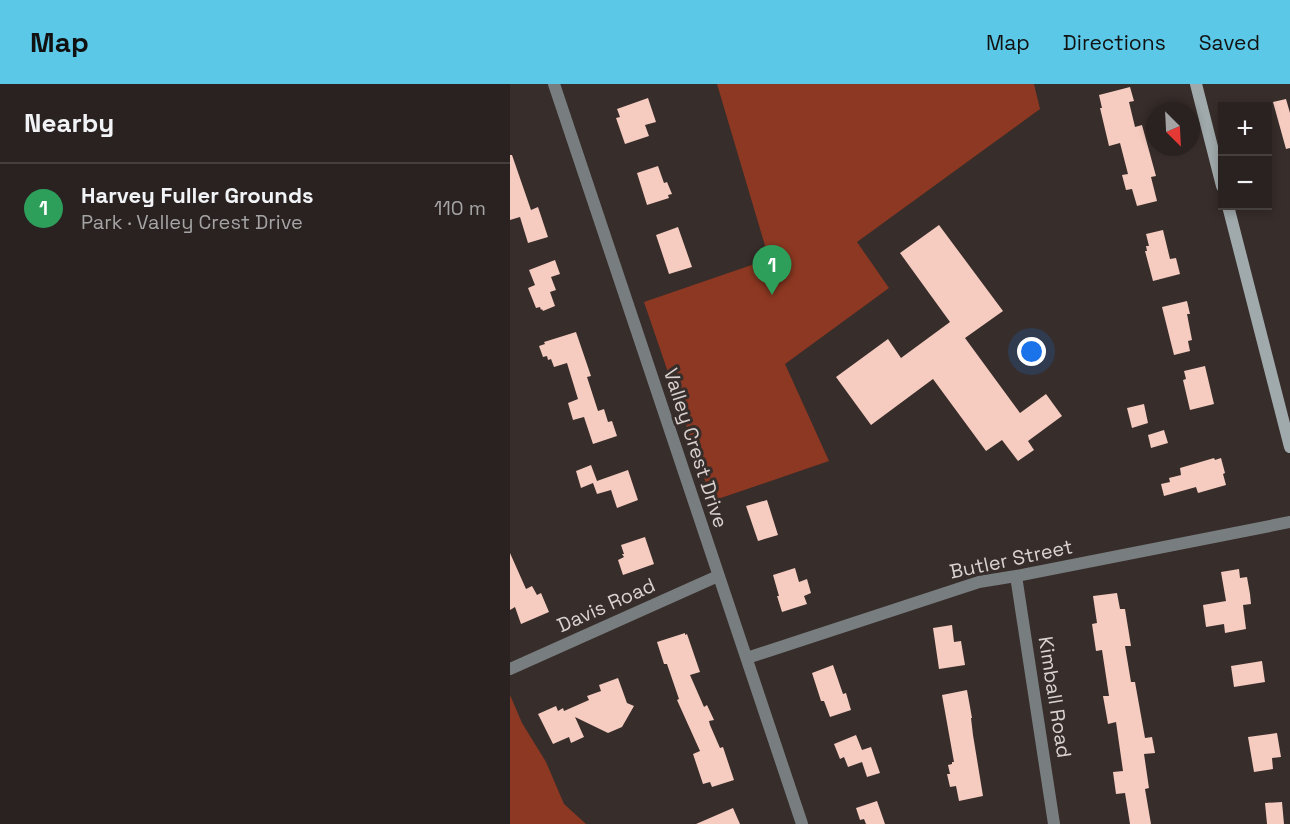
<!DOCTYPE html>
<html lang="en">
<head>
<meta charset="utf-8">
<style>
  body { margin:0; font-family:"Space Grotesk",sans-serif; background:#312a29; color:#f1f3f6 }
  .controls { position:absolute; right:18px; top:18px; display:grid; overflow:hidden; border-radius:0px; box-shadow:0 3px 9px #0003 }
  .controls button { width:54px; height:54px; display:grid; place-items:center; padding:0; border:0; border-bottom:2px solid #453f3e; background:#292220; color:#f1f3f6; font:30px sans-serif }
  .compass { position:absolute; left:636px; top:18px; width:54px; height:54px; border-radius:50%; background:#292220; box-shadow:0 3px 9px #0003; rotate:156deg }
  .you { position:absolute; left:522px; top:268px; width:21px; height:21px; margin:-15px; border:4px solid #fff; border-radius:50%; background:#1a73e8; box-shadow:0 0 0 9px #1a73e833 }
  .badge { display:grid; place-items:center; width:39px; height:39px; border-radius:50%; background:#5bc8e7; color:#fff; font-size:20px; font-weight:700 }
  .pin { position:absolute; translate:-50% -50px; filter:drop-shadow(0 2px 3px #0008) }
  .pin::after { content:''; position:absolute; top:32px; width:21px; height:18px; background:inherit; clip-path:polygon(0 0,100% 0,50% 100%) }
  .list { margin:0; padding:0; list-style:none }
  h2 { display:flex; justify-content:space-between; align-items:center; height:78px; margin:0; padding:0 24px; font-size:26px }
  h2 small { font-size:20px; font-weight:400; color:#a5a4a5 }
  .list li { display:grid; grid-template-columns:39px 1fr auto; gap:18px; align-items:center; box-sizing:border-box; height:90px; padding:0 24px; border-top:2px solid #453f3e }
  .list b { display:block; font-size:22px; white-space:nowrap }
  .list p { margin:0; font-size:20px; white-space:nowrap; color:#a5a4a5 }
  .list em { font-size:20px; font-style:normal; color:#a5a4a5 }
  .map { position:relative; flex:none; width:780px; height:740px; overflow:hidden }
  header { display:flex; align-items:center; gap:36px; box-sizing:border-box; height:84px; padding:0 30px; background:#5bc8e7; color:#111 }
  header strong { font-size:28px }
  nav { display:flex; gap:33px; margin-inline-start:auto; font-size:21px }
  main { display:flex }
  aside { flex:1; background:#292220 }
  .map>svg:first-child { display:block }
  .green { fill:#8d3822 }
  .building { fill:#f6cbc0 }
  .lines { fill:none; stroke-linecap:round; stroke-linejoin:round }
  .minor { stroke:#787d7f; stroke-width:12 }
  .secondary { stroke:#a0a9ab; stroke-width:12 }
  .labels { text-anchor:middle; stroke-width:6; stroke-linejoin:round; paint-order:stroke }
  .street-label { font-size:20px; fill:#d9d2d0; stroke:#372d2a }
</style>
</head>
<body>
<header>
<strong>Map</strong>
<nav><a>Map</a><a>Directions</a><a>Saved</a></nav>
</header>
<main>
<aside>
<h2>Nearby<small></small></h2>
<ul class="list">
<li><span class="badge" style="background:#2e9e5b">1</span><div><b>Harvey Fuller Grounds</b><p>Park · Valley Crest Drive</p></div><em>110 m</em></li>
</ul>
</aside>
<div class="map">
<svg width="780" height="740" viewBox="0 0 780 740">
  <rect width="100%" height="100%" fill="#372d2a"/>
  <path class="green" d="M 207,0 L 524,0 L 530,25 L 347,158 L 379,204 L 275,280 L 319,377 L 202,417 L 134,218 L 259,175 Z
    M 0,611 L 12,639 L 36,678 L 54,720 L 76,740 L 0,740 Z"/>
  <path class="building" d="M 620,3 L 624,17 L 619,18 L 625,43 L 632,41 L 646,92 L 641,93 L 647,117 L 627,122 L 622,105 L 616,106 L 612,91 L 618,90 L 610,59 L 599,62 L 590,24 L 592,24 L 589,11 Z
    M 138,14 L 146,38 L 135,41 L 139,52 L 115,60 L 106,34 L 110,33 L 107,25 Z
    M 776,15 L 780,29 L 780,64 L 776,65 L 763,18 Z
    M 0,71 L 2,71 L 21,126 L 28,123 L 38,153 L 18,159 L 10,133 L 0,136 Z
    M 148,82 L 154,99 L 157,98 L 162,110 L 158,111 L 159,114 L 137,121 L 127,89 Z
    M 429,141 L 493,227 L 455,254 L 510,329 L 536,310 L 552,332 L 518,357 L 524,366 L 508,377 L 492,356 L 476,367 L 423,295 L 361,341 L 326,293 L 378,255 L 391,274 L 440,238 L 390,169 Z
    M 168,143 L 182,183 L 159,190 L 146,151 Z
    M 653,146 L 660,175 L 666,174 L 670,190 L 643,197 L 635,167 L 637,167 L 636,162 L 639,162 L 636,150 Z
    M 45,176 L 50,190 L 41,193 L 46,206 L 40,208 L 45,222 L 33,227 L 32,225 L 31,226 L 30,223 L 26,224 L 18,204 L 25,201 L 19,186 Z
    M 677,217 L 680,230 L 677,230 L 682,256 L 678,257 L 680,267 L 664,271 L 652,223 Z
    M 66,248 L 81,292 L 77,293 L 88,327 L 94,325 L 98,338 L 102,337 L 107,352 L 83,360 L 74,333 L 63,336 L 58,319 L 68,315 L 57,279 L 44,283 L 41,275 L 38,276 L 37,272 L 33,273 L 29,262 L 35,260 L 34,258 Z
    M 695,282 L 704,320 L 680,326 L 673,296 L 676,295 L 674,287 Z
    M 634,320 L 638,339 L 622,344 L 617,324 Z
    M 654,346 L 658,359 L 641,364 L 638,351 Z
    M 704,374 L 705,376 L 711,374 L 715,389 L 713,390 L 716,401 L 688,409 L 686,403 L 654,412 L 651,400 L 660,398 L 659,394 L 671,391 L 670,384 Z
    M 81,381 L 87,397 L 118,386 L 128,416 L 107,424 L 101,406 L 87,410 L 83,399 L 71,404 L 66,387 Z
    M 257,416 L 268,451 L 248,457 L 236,422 Z
    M 135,453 L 144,480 L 113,491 L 108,476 L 114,473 L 112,470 L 114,470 L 111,461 Z
    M 0,469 L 16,505 L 22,502 L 27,511 L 31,509 L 39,528 L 11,540 L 5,523 L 0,526 Z
    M 285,484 L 289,498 L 297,495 L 301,509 L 294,512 L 297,520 L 272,528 L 267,512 L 269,512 L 263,491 Z
    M 729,485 L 730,494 L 737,493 L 740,510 L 741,520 L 733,521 L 736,545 L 715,549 L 714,540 L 696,543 L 693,521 L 716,517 L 711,488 Z
    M 607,509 L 610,525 L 615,525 L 621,562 L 615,562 L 621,598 L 625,598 L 635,654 L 642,653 L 645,669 L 634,670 L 639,704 L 635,705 L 641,740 L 620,740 L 615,709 L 606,710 L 603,688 L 613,687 L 606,638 L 598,640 L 593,612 L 599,612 L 592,566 L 586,567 L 582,540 L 587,539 L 583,512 Z
    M 442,541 L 444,558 L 451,557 L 455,581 L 429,585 L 423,544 Z
    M 175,549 L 175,551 L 177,550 L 190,588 L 180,591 L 194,623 L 197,621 L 204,636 L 199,637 L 200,641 L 210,664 L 213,663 L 224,696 L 202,703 L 200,698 L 193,700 L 183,670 L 190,667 L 167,616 L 169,615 L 157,580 L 154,580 L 147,558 Z
    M 752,577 L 755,598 L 724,603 L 721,582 Z
    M 323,581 L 333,610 L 336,609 L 341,626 L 320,633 L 314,617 L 311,617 L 302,589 Z
    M 108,594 L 117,619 L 124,622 L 112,643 L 98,649 L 65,633 L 74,653 L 61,659 L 59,653 L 43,660 L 28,630 L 46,622 L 48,627 L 53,624 L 54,627 L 79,616 L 77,612 L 91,607 L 89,601 Z
    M 457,606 L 462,634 L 461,634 L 463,651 L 473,712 L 449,717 L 446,702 L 440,703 L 437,690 L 440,690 L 438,681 L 442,680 L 442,678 L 444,678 L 432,611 Z
    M 767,649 L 771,673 L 762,674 L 763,685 L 744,688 L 738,653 Z
    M 346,651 L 352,666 L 361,663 L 370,689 L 357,693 L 352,678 L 338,683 L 334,673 L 330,675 L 324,660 Z
    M 367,717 L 375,740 L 356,740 L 354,735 L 350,736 L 346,724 Z
    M 772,718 L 774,740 L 757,740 L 755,719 Z
    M 223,724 L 230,740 L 186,740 Z"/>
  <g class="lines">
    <path class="minor" d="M 44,0 L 292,740
      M 506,492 L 544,740
      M 237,574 L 469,498 L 506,492 L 780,438
      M 0,585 L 208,492"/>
    <path class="secondary" d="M 686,0 L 712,102
      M 718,122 L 780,363"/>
  </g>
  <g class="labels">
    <g class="street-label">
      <text transform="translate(186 364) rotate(72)" y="7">Valley Crest Drive</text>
      <text transform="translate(501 475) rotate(-12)" y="7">Butler Street</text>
      <text transform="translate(96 521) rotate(-24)" y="7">Davis Road</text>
      <text transform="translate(545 613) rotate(81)" y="7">Kimball Road</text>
    </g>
  </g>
</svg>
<div class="controls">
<button>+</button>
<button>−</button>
</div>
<svg class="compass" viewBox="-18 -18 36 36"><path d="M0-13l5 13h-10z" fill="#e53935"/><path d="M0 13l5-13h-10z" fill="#a5a4a5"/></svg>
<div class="you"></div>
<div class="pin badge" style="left:262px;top:211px;background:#2e9e5b">1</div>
</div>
</main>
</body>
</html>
